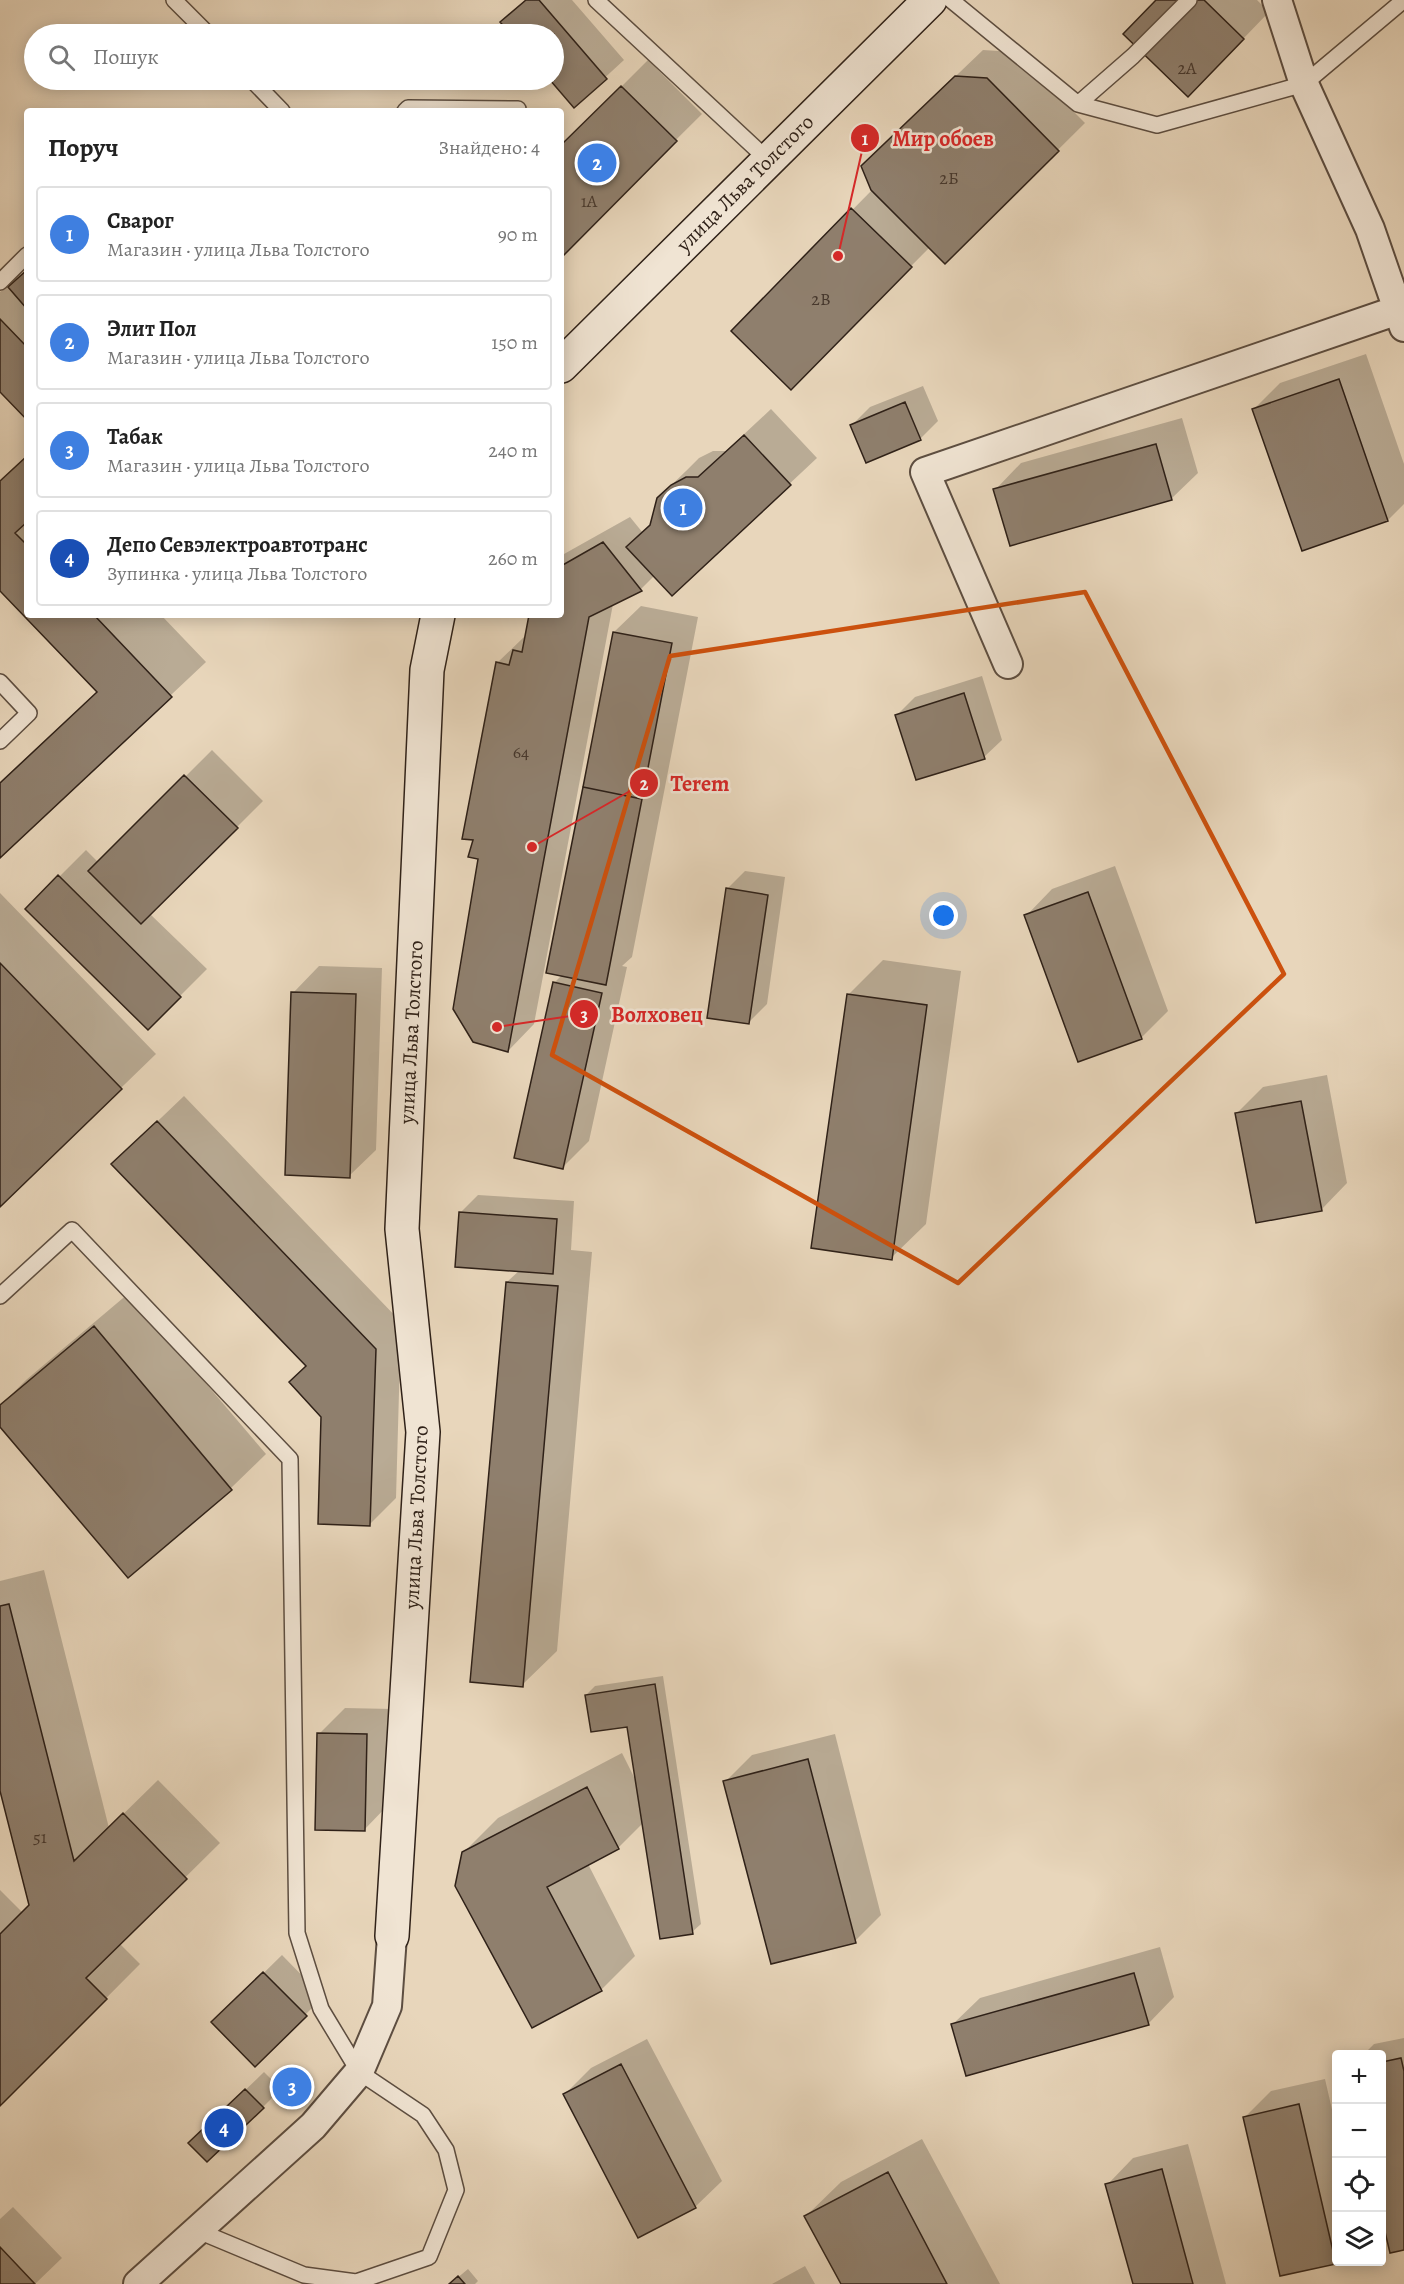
<!DOCTYPE html>
<html lang="uk">
<head>
<meta charset="utf-8">
<style>
  body { margin:0; font-family:Alegreya,serif; background:#f6f6f6; color:#222 }
  .controls { position:absolute; right:18px; bottom:18px; display:grid; overflow:hidden; border-radius:6px; box-shadow:0 3px 15px #0003 }
  .controls button { width:54px; height:54px; display:grid; place-items:center; padding:0; border:0; border-bottom:2px solid #e0e0e0; background:#fff; color:#222; font:30px sans-serif }
  .you { position:absolute; left:944px; top:916px; width:21px; height:21px; margin:-15px; border:4px solid #fff; border-radius:50%; background:#1a73e8; box-shadow:0 0 0 9px #1a73e833 }
  .badge { display:grid; place-items:center; width:39px; height:39px; border-radius:50%; background:#db2777; color:#fff; font-size:20px; font-weight:700 }
  .pin { position:absolute; translate:-50% -50%; border:3px solid #fff; box-shadow:0 2px 6px #0006 }
  .list { margin:0; padding:0; list-style:none }
  h2 { display:flex; justify-content:space-between; align-items:center; height:78px; margin:0; padding:0 24px; font-size:26px }
  h2 small { font-size:20px; font-weight:400; color:#767676 }
  .list li { display:grid; grid-template-columns:39px 1fr auto; gap:18px; align-items:center; box-sizing:border-box; height:96px; margin:0 12px 12px; padding:0 12px; border:2px solid #e0e0e0; border-radius:6px }
  .list b { display:block; font-size:22px; white-space:nowrap }
  .list p { margin:0; font-size:20px; white-space:nowrap; color:#767676 }
  .list em { font-size:20px; font-style:normal; color:#767676 }
  .icon { flex:none; width:33px; height:33px; fill:none; stroke:currentColor; stroke-width:2; stroke-linecap:round; stroke-linejoin:round }
  .map { position:relative; flex:none; width:1404px; height:2284px; overflow:hidden }
  .search { position:absolute; background:#fff; box-shadow:0 3px 15px #0003; left:24px; top:24px; width:540px; height:66px; display:flex; align-items:center; gap:15px; box-sizing:border-box; padding:0 21px; border-radius:33px; color:#767676; font-size:22px }
  .panel { position:absolute; background:#fff; box-shadow:0 3px 15px #0003; left:24px; top:108px; width:540px; height:510px; border-radius:6px }
  .map>svg:first-child { display:block }
  .shadow { fill:#0003 }
  .building { fill:#8f7f6d; stroke:#2f2118; stroke-width:1.5 }
  .lines { fill:none; stroke-linecap:round; stroke-linejoin:round }
  .lane-casing { stroke:#5d4e41; stroke-width:18 }
  .street-casing { stroke:#5d4e41; stroke-width:32 }
  .secondary-casing { stroke:#2f2118; stroke-width:36 }
  .lane { stroke:#f0e4d3; stroke-width:15 }
  .street { stroke:#f0e4d3; stroke-width:28 }
  .secondary { stroke:#f0e4d3; stroke-width:33 }
  .marked { fill:none; stroke:#cc510e; stroke-width:4.5; stroke-linejoin:round }
  .labels { text-anchor:middle; stroke-width:5; stroke-linejoin:round; paint-order:stroke }
  .number-label { font-size:18px; fill:#47382d }
  .street-label { font-size:21px; fill:#2f2118; stroke:#f0e4d3 }
  .leader { fill:none; stroke:#d62828; stroke-width:2 }
  .callout-dot { fill:#d62828; stroke:#f0e4d3; stroke-width:2 }
  .mark-label { font-size:18px; text-anchor:middle; font-weight:bold; fill:#fff }
  .callout-label { font-size:22px; text-anchor:middle; font-weight:bold; fill:#d62828; stroke:#f0e4d3; stroke-width:5; stroke-linejoin:round; paint-order:stroke }
</style>
</head>
<body>
<div class="map">
<svg width="1404" height="2284" viewBox="0 0 1404 2284">
  <rect width="100%" height="100%" fill="#e8d6bb"/>
  <filter id="stains"><feTurbulence type="fractalNoise" baseFrequency=".00333" numOctaves="4"/><feColorMatrix values="0 0 0 0 .2 0 0 0 0 .09 0 0 0 0 .02 0 0 0 .5 -.17"/></filter>
  <radialGradient id="worn" r=".72"><stop offset=".6" stop-color="#630" stop-opacity="0"/><stop offset="1" stop-color="#630" stop-opacity=".3"/></radialGradient>
  <path class="shadow" d="M 525,0 L 572,0 L 624,60 L 574,106 L 552,80 L 554,80 L 554,34 L 513,34 L 502,22 Z
    M 1158,0 L 1257,0 L 1269,12 L 1215,68 Z
    M 983,50 L 1014,52 L 1085,123 L 945,262 L 930,247 L 791,387 L 733,331 L 873,189 L 889,140 Z
    M 648,60 L 702,114 L 561,254 L 561,147 Z
    M 27,269 L 27,418 L 0,389 L 0,292 Z
    M 1366,354 L 1404,464 L 1404,504 L 1388,520 L 1254,409 L 1280,383 Z
    M 923,386 L 938,421 L 920,439 L 852,425 L 870,407 Z
    M 771,409 L 817,458 L 672,594 L 655,575 L 641,589 L 613,604 L 534,1024 L 508,1051 L 480,858 L 475,838 L 497,663 L 524,637 L 526,637 L 531,615 L 561,615 L 561,558 L 564,554 L 630,517 L 643,533 L 651,524 L 658,498 L 686,471 L 699,458 L 713,451 L 726,451 Z
    M 1182,418 L 1198,473 L 1171,499 L 995,490 L 1021,463 Z
    M 27,456 L 27,615 L 161,615 L 206,662 L 0,856 L 0,782 L 98,691 L 0,589 L 0,481 Z
    M 641,606 L 698,617 L 632,957 L 622,966 L 627,967 L 589,1141 L 563,1167 L 554,983 L 562,975 L 614,632 Z
    M 982,676 L 1002,740 L 984,757 L 897,715 L 915,697 Z
    M 212,750 L 263,801 L 150,914 L 207,969 L 148,1028 L 27,909 L 86,850 L 99,863 Z
    M 1115,866 L 1168,1011 L 1142,1037 L 1079,1060 L 1026,916 L 1052,889 Z
    M 745,871 L 785,877 L 767,1004 L 749,1022 L 727,889 Z
    M 0,893 L 156,1054 L 0,1205 Z
    M 883,960 L 961,971 L 926,1224 L 891,1258 L 848,995 Z
    M 319,966 L 382,968 L 376,1150 L 349,1176 L 293,993 Z
    M 1327,1075 L 1347,1183 L 1321,1210 L 1237,1113 L 1263,1087 Z
    M 184,1096 L 401,1322 L 396,1498 L 370,1524 L 322,1417 L 308,1366 L 140,1138 Z
    M 478,1195 L 574,1201 L 571,1250 L 592,1252 L 557,1651 L 522,1685 L 507,1282 L 520,1270 L 460,1213 Z
    M 129,1293 L 266,1454 L 231,1488 L 128,1576 L 0,1425 L 0,1406 L 26,1380 Z
    M 44,1570 L 109,1828 L 158,1780 L 220,1843 L 119,1943 L 140,1964 L 0,2105 L 0,1890 L 23,1913 L 31,1905 L 0,1785 L 0,1581 Z
    M 663,1676 L 701,1924 L 692,1932 L 643,1823 L 618,1848 L 588,1864 L 635,1956 L 601,1990 L 463,1853 L 498,1818 L 622,1753 L 637,1783 L 629,1725 L 586,1695 L 595,1686 Z
    M 345,1708 L 393,1709 L 390,1803 L 364,1830 L 319,1734 Z
    M 835,1734 L 881,1915 L 855,1941 L 725,1782 L 752,1755 Z
    M 1160,1947 L 1174,1997 L 1148,2024 L 953,2024 L 980,1998 Z
    M 282,1955 L 323,1997 L 255,2065 L 213,2023 Z
    M 1404,2038 L 1404,2248 L 1391,2252 L 1382,2213 L 1382,2054 L 1364,2054 L 1374,2044 Z
    M 647,2039 L 722,2181 L 695,2207 L 565,2094 L 591,2068 Z
    M 264,2072 L 281,2089 L 263,2107 L 208,2126 Z
    M 1325,2079 L 1336,2127 L 1335,2262 L 1244,2118 L 1271,2091 Z
    M 922,2139 L 1000,2284 L 842,2284 L 806,2216 L 841,2182 Z
    M 1188,2144 L 1226,2284 L 1134,2284 L 1107,2185 L 1133,2158 Z
    M 13,2207 L 62,2258 L 35,2284 L 0,2284 L 0,2219 Z
    M 805,2266 L 815,2284 L 772,2284 Z
    M 468,2269 L 478,2281 L 475,2284 L 450,2284 Z"/>
  <path class="building" d="M 526,0 L 539,0 L 607,79 L 574,108 L 550,80 L 554,80 L 554,34 L 511,34 L 500,22 Z
    M 1156,0 L 1204,0 L 1244,39 L 1188,97 L 1123,34 Z
    M 955,76 L 987,78 L 1059,151 L 945,264 L 871,190 L 861,166 Z
    M 621,86 L 677,141 L 562,257 L 561,145 Z
    M 851,208 L 912,267 L 791,390 L 731,331 Z
    M 27,270 L 27,309 L 8,287 Z
    M 0,319 L 27,347 L 27,420 L 0,392 Z
    M 1339,379 L 1388,521 L 1302,551 L 1252,409 Z
    M 905,402 L 921,440 L 866,463 L 850,425 Z
    M 744,435 L 791,485 L 672,596 L 626,547 L 650,525 L 657,498 L 671,485 L 686,477 L 698,477 Z
    M 1156,444 L 1172,500 L 1010,546 L 993,489 Z
    M 27,456 L 27,522 L 15,533 L 27,545 L 27,615 L 94,615 L 172,697 L 0,858 L 0,783 L 97,692 L 0,591 L 0,481 Z
    M 603,542 L 642,591 L 589,617 L 508,1052 L 473,1042 L 453,1009 L 478,859 L 468,857 L 473,840 L 462,839 L 496,662 L 509,665 L 513,650 L 522,652 L 529,615 L 561,615 L 561,566 Z
    M 613,632 L 672,643 L 642,799 L 583,787 Z
    M 964,693 L 985,759 L 916,780 L 895,715 Z
    M 184,775 L 238,828 L 141,924 L 88,871 Z
    M 583,787 L 642,799 L 606,985 L 546,973 Z
    M 58,875 L 181,997 L 148,1030 L 25,909 Z
    M 726,888 L 768,895 L 749,1024 L 707,1018 Z
    M 1088,892 L 1142,1039 L 1078,1062 L 1024,915 Z
    M 0,963 L 122,1089 L 0,1207 Z
    M 553,982 L 602,993 L 563,1169 L 514,1158 Z
    M 291,992 L 356,994 L 350,1178 L 285,1175 Z
    M 847,994 L 927,1005 L 892,1260 L 811,1248 Z
    M 1301,1101 L 1322,1211 L 1256,1223 L 1235,1113 Z
    M 157,1121 L 376,1349 L 370,1526 L 318,1524 L 321,1417 L 289,1382 L 306,1366 L 111,1164 Z
    M 459,1212 L 557,1219 L 553,1274 L 455,1267 Z
    M 506,1282 L 558,1286 L 523,1687 L 470,1682 Z
    M 94,1326 L 232,1490 L 128,1578 L 0,1427 L 0,1405 Z
    M 9,1604 L 74,1861 L 123,1813 L 187,1879 L 86,1978 L 107,1999 L 0,2106 L 0,1934 L 29,1905 L 0,1791 L 0,1606 Z
    M 655,1684 L 693,1934 L 660,1939 L 627,1727 L 591,1732 L 585,1695 Z
    M 317,1733 L 367,1734 L 365,1831 L 315,1830 Z
    M 808,1759 L 856,1943 L 771,1964 L 723,1781 Z
    M 587,1787 L 619,1849 L 547,1887 L 602,1991 L 532,2028 L 455,1886 L 462,1852 Z
    M 263,1972 L 307,2016 L 255,2067 L 211,2022 Z
    M 1134,1973 L 1149,2025 L 966,2076 L 951,2024 Z
    M 1401,2058 L 1404,2071 L 1404,2250 L 1390,2253 L 1382,2219 L 1382,2062 Z
    M 621,2064 L 696,2208 L 638,2238 L 563,2094 Z
    M 245,2089 L 264,2108 L 207,2162 L 188,2143 Z
    M 1299,2104 L 1336,2264 L 1280,2276 L 1243,2117 Z
    M 1162,2169 L 1193,2284 L 1133,2284 L 1105,2184 Z
    M 888,2172 L 947,2284 L 841,2284 L 804,2216 Z
    M 0,2247 L 35,2284 L 0,2284 Z
    M 458,2276 L 465,2284 L 449,2284 Z"/>
  <g class="lines">
    <g class="lane-casing">
      <path id="lane" d="M 174,0 L 208,34
        M 596,0 L 768,160
        M 951,0 L 1078,104 L 1157,125 L 1304,84 L 1404,0
        M 252,80 L 282,111
        M 1078,104 L 1133,56 L 1189,0
        M 405,111 L 408,108 L 518,109
        M 0,282 L 27,255
        M 0,682 L 29,713 L 0,741
        M 0,1296 L 72,1230 L 290,1459 L 297,1933 L 321,2009 L 359,2072 L 423,2115 L 446,2150 L 456,2190 L 429,2257 L 356,2282 L 304,2275 L 196,2230"/>
    </g>
    <g class="street-casing">
      <path id="street" d="M 1277,0 L 1304,84 L 1370,229 L 1404,327
        M 1008,664 L 925,472 L 1398,310
        M 138,2284 L 313,2126 L 359,2072 L 387,2006 L 392,1936"/>
    </g>
    <g class="secondary-casing">
      <path id="secondary" d="M 561,366 L 930,0
        M 392,1936 L 423,1432 L 402,1229 L 427,670 L 438,615"/>
    </g>
    <use href="#lane" class="lane"/>
    <use href="#street" class="street"/>
    <use href="#secondary" class="secondary"/>
  </g>
  <path class="marked" d="M 1085,592 L 1284,974 L 958,1283 L 552,1055 L 670,656 Z"/>
  <g class="labels">
    <g class="number-label">
      <text x="1187" y="74">2А</text>
      <text x="949" y="184">2Б</text>
      <text x="589" y="207">1А</text>
      <text x="821" y="305">2В</text>
      <text x="521" y="758">64</text>
      <text x="40" y="1843">51</text>
    </g>
    <g class="street-label">
      <text transform="translate(745 183) rotate(-45)" y="7">улица Льва Толстого</text>
      <text transform="translate(411 1032) rotate(-87)" y="7">улица Льва Толстого</text>
      <text transform="translate(416 1517) rotate(-87)" y="7">улица Льва Толстого</text>
    </g>
  </g>
  <path class="leader" d="M838 256L865 138M532 847L644 783M497 1027L584 1014"/>
  <g class="callout-dot">
    <circle cx="838" cy="256" r="6"/>
    <circle cx="532" cy="847" r="6"/>
    <circle cx="497" cy="1027" r="6"/>
    <circle cx="865" cy="138" r="15"/>
    <circle cx="644" cy="783" r="15"/>
    <circle cx="584" cy="1014" r="15"/>
  </g>
  <g class="mark-label">
    <text x="865" y="145">1</text>
    <text x="644" y="790">2</text>
    <text x="584" y="1021">3</text>
  </g>
  <g class="callout-label">
    <text x="943" y="146">Мир обоев</text>
    <text x="700" y="791">Terem</text>
    <text x="657" y="1022">Волховец</text>
  </g>
  <rect width="100%" height="100%" filter="url(#stains)"/>
  <rect width="100%" height="100%" fill="url(#worn)"/>
</svg>
<div class="controls">
<button>+</button>
<button>−</button>
<button><svg class="icon" aria-label="locate" viewBox="0 0 24 24"><circle cx="12" cy="12" r="6"/><path d="M12 2v4M12 18v4M2 12h4M18 12h4"/></svg></button>
<button><svg class="icon" aria-label="layers" viewBox="0 0 24 24"><path d="M12 4l9 5-9 5-9-5zM3 14l9 5 9-5"/></svg></button>
</div>
<div class="you"></div>
<div class="pin badge" style="left:683px;top:508px;background:#3f7fe0">1</div>
<div class="pin badge" style="left:597px;top:163px;background:#3f7fe0">2</div>
<div class="pin badge" style="left:292px;top:2087px;background:#3f7fe0">3</div>
<div class="pin badge" style="left:224px;top:2128px;background:#1a4fb4">4</div>
<div class="search"><svg class="icon" aria-label="search" viewBox="0 0 24 24"><circle cx="10" cy="10" r="6"/><path d="M15 15l6 6"/></svg>Пошук</div>
<section class="panel">
<h2>Поруч<small>Знайдено: 4</small></h2>
<ul class="list">
<li><span class="badge" style="background:#3f7fe0">1</span><div><b>Сварог</b><p>Магазин · улица Льва Толстого</p></div><em>90 m</em></li>
<li><span class="badge" style="background:#3f7fe0">2</span><div><b>Элит Пол</b><p>Магазин · улица Льва Толстого</p></div><em>150 m</em></li>
<li><span class="badge" style="background:#3f7fe0">3</span><div><b>Табак</b><p>Магазин · улица Льва Толстого</p></div><em>240 m</em></li>
<li><span class="badge" style="background:#1a4fb4">4</span><div><b>Депо Севэлектроавтотранс</b><p>Зупинка · улица Льва Толстого</p></div><em>260 m</em></li>
</ul>
</section>
</div>
</body>
</html>
